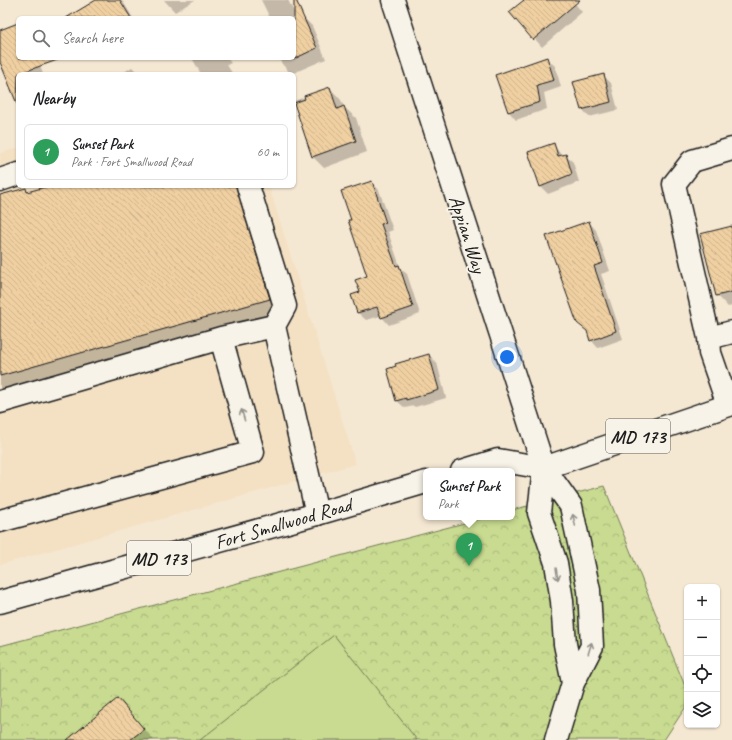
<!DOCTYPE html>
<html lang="en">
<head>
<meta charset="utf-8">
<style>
  body { margin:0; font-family:Caveat,sans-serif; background:#f6f6f6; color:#202124 }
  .controls { position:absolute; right:12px; bottom:12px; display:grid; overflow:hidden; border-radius:6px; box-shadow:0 1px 3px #0004 }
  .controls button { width:36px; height:36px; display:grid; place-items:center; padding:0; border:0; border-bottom:1px solid #e0e0e0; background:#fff; color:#202124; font:20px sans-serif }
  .you { position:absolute; left:507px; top:357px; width:14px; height:14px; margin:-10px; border:3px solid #fff; border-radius:50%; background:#1a73e8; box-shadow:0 0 0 6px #1a73e833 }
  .badge { display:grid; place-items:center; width:26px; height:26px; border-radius:50%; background:#d1495b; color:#fff; font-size:13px; font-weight:700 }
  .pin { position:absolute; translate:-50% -33px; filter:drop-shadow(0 1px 2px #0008) }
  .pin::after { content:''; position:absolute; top:21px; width:14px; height:12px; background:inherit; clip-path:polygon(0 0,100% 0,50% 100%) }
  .popup { position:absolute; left:423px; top:468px; width:92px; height:52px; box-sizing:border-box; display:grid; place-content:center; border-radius:6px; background:#fff; filter:drop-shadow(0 1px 3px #0005); font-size:13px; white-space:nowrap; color:#757577 }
  .popup b { font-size:15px; color:#202124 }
  .popup::after { content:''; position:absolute; left:50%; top:100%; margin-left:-8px; border:8px solid transparent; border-top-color:#fff }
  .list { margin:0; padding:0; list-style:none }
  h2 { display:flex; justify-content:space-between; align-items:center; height:52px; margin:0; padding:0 16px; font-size:17px }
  h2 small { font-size:13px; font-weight:400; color:#757577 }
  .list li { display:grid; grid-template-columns:26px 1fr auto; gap:12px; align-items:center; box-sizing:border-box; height:56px; margin:0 8px 8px; padding:0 8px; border:1px solid #e0e0e0; border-radius:6px }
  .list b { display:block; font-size:15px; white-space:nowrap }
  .list p { margin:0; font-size:13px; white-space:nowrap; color:#757577 }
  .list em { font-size:13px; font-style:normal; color:#757577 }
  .icon { flex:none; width:22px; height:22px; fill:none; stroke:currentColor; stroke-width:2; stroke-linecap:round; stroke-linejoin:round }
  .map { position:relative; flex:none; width:732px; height:740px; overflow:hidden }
  .search { position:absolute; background:#fff; box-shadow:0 1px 3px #0004; left:16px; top:16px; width:280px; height:44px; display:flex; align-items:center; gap:10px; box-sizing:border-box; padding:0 14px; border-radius:6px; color:#757577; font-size:15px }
  .panel { position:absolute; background:#fff; box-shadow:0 1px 3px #0004; left:16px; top:72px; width:280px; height:116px; border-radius:6px }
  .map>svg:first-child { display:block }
  .built { fill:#f4e1c4 }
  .park { fill:url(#park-crowns); stroke:#727c56 }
  .pitch { fill:#c8db90; stroke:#727c56 }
  .shadow { fill:#0003 }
  .building { fill:url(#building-back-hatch); stroke:#1c1c1c }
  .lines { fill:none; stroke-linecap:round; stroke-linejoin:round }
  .minor-casing { stroke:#1c1c1c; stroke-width:25 }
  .major-casing { stroke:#1c1c1c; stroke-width:25 }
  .minor { stroke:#f7f3e8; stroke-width:22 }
  .major { stroke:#f7f3e8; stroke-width:22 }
  .oneway { stroke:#94928c }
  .labels { text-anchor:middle; stroke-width:4; stroke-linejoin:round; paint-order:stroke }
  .shield { fill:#f7f3e8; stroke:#5e5c59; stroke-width:1 }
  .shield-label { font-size:19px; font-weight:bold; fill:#1c1c1c }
  .street-label { font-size:20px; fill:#1c1c1c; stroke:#f7f3e8 }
</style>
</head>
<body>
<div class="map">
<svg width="732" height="740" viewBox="0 0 732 740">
  <defs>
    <pattern id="park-crowns" width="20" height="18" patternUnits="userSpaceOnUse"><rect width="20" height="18" fill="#c8db90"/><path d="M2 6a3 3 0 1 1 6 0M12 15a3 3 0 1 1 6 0" fill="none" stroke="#abbb7c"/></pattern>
    <pattern id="building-back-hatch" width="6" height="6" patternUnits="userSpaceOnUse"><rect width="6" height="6" fill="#f0d0a2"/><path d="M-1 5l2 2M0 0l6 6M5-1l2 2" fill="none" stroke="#cdb28b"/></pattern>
  </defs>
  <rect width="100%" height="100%" fill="#f5e8d3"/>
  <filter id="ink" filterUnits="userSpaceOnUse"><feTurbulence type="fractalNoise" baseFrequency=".025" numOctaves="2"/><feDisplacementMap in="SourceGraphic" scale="8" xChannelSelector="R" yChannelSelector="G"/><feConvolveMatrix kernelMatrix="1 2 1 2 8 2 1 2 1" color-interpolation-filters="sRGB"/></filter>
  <g filter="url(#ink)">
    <path class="built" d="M 18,148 L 18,186 L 269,186 L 356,464 L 0,565 L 0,153 Z"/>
    <path class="park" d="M 604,486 L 687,691 L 687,705 L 664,740 L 0,740 L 0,646 L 487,517 L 512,517 L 512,510 Z"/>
    <path class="pitch" d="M 334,635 L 417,740 L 200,740 Z"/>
    <path class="shadow" d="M 98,0 L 122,0 L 133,18 L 87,18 Z
      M 164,0 L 195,0 L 175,12 Z
      M 261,0 L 288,0 L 297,18 L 302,16 L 312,26 L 326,59 L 291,74 L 282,64 L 279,58 L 294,58 L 294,18 L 270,18 Z
      M 524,0 L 572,0 L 582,12 L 542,47 L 511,12 Z
      M 18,24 L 18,58 L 49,58 L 51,62 L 40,66 L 43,74 L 18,74 L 18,86 L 16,87 L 0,59 L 0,31 Z
      M 192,58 L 227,58 L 231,63 L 227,65 L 232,73 L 201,74 Z
      M 547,59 L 555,66 L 561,87 L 544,93 L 547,109 L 516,120 L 509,112 Z
      M 132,67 L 139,74 L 121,74 Z
      M 604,76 L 611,83 L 618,110 L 589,117 L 582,109 Z
      M 330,88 L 341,100 L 344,107 L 356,118 L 367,152 L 324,168 L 313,157 L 294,101 Z
      M 553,144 L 562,156 L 565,155 L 573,162 L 579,182 L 548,194 L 540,186 Z
      M 372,182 L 379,190 L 393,230 L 388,232 L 401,269 L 407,274 L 420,314 L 389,325 L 381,316 L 366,320 L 358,313 L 361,292 L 368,277 L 352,220 Z
      M 53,186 L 241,186 L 284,314 L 0,395 L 0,202 L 26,189 L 29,193 Z
      M 589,222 L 596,230 L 610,271 L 601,274 L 623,339 L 598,348 L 591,340 L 588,332 L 578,322 Z
      M 732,227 L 732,306 L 728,307 L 717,295 Z
      M 429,355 L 437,363 L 446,398 L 415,407 L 414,406 L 405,408 L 397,401 Z
      M 118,699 L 154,740 L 69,740 Z"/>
    <path class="building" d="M 96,0 L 120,0 L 131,18 L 66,18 Z
      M 294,0 L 296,0 L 317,48 L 294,59 Z
      M 524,0 L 580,0 L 533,40 L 509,12 Z
      M 18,23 L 18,58 L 60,59 L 18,74 L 17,104 L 0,62 L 0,30 Z
      M 547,57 L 554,80 L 537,85 L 540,102 L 508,112 L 495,75 Z
      M 604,74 L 611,102 L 581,110 L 573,82 Z
      M 330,87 L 337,109 L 344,106 L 356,141 L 312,157 L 294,103 L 305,99 L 304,96 Z
      M 554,143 L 558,156 L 566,154 L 572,174 L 540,187 L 528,152 Z
      M 372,181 L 386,223 L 381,224 L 396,266 L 399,265 L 413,307 L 381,318 L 377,307 L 357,313 L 351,295 L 360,292 L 355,280 L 367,276 L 348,220 L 351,220 L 341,191 Z
      M 49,186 L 236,186 L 270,299 L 0,376 L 0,195 L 26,188 L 27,192 Z
      M 589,221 L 603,263 L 594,266 L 616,331 L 590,341 L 587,331 L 577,323 L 546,236 Z
      M 732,226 L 732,292 L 716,296 L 700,234 Z
      M 429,354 L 439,390 L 406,400 L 406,398 L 396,401 L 387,369 L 396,366 L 395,364 Z
      M 118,698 L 144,729 L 130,740 L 67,740 Z"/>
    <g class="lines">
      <g class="minor-casing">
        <path id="minor" d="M 393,0 L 544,468 L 571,506 L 589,590 L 592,646 L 573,683 L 556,740
          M 0,180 L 18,174
          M 248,186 L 285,306 L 274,326
          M 709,338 L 674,184 L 692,161 L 732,149
          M 0,402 L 221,338 L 274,326 L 317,514
          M 728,405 L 710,353 L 709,338 L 732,332
          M 544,468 L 539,513 L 556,563 L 562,601 L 565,644 L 573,683
          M 0,521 L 253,452 L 221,338"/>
      </g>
      <g class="major-casing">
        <path id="major" d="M 462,471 L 498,460 L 544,468 L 732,404
          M 0,602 L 317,514 L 426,482"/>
      </g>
      <use href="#minor" class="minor"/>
      <use href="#major" class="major"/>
    </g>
    <defs><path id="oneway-shaft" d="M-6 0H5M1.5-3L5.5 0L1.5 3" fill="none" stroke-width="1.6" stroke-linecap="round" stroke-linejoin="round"/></defs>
    <g class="oneway">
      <use href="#oneway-shaft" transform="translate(243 415) rotate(-106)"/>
      <use href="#oneway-shaft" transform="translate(574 520) rotate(-103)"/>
      <use href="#oneway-shaft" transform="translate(557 574) rotate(81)"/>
      <use href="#oneway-shaft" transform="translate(590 648) rotate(-73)"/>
    </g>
  </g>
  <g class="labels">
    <g class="shield">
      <rect x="606" y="419" width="64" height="34" rx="3"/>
      <rect x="127" y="541" width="64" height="34" rx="3"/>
    </g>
    <g class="shield-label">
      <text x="638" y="443">MD 173</text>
      <text x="159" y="565">MD 173</text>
    </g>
    <g class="street-label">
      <text transform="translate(468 234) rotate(72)" y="7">Appian Way</text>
      <text transform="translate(283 523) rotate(-16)" y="7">Fort Smallwood Road</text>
    </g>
  </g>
</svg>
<div class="controls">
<button>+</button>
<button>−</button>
<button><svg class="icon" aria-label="locate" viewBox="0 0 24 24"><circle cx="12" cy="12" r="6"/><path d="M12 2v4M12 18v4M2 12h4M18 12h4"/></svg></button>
<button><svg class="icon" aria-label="layers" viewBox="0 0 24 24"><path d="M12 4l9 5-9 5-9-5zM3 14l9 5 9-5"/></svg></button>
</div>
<div class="you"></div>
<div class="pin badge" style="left:469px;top:566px;background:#2e9e5b">1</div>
<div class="popup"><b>Sunset Park</b>Park</div>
<div class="search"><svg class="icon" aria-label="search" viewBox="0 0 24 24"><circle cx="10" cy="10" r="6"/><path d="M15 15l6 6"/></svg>Search here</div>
<section class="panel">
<h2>Nearby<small></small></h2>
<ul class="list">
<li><span class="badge" style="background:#2e9e5b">1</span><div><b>Sunset Park</b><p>Park · Fort Smallwood Road</p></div><em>60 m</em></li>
</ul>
</section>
</div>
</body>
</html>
